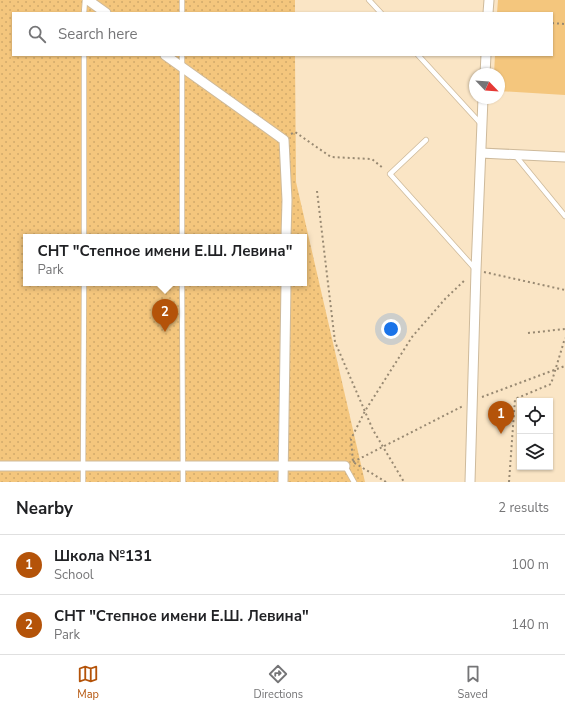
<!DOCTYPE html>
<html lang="en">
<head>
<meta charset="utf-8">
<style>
  body { margin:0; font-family:"Nunito Sans",sans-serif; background:#f2f2f2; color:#202124 }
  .controls { position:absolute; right:12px; bottom:12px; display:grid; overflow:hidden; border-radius:0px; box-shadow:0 1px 3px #0004 }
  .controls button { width:36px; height:36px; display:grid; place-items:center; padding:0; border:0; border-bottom:1px solid #e0e0e0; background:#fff; color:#202124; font:20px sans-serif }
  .compass { position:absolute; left:469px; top:68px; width:36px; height:36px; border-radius:50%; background:#fff; box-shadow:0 1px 3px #0004; rotate:115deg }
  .you { position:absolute; left:391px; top:329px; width:14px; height:14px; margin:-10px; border:3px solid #fff; border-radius:50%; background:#1a73e8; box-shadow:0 0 0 6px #1a73e833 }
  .badge { display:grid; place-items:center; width:26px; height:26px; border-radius:50%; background:#b45309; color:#fff; font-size:13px; font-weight:700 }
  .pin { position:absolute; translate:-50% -33px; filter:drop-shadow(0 1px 2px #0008) }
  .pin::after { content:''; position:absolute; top:21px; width:14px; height:12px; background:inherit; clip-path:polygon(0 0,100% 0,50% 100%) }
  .popup { position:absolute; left:23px; top:234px; width:284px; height:52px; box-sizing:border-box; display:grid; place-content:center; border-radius:0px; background:#fff; filter:drop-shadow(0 1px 3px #0005); font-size:13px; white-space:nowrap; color:#757577 }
  .popup b { font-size:15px; color:#202124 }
  .popup::after { content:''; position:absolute; left:50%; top:100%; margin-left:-8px; border:8px solid transparent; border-top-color:#fff }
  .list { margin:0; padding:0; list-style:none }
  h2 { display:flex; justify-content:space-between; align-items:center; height:52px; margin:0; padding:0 16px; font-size:17px }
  h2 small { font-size:13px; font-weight:400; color:#757577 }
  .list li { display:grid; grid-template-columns:26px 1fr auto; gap:12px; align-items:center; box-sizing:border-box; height:60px; padding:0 16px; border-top:1px solid #e0e0e0 }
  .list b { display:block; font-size:15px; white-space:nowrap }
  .list p { margin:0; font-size:13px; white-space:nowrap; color:#757577 }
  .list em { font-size:13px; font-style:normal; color:#757577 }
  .icon { flex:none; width:22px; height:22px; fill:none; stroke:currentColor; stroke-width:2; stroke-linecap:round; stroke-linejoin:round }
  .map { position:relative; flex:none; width:565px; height:482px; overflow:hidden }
  .search { position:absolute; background:#fff; box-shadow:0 1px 3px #0004; left:12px; right:12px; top:12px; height:44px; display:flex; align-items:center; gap:10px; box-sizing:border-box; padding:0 14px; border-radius:0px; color:#757577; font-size:15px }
  .sheet { height:172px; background:#fff }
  nav { display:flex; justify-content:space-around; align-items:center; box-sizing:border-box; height:56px; border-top:1px solid #e0e0e0; background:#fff; font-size:11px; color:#757577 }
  nav a { display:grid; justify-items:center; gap:2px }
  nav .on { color:#b45309 }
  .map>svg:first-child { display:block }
  .grass { fill:url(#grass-dots); fill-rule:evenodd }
  .park { fill:#f4c67d }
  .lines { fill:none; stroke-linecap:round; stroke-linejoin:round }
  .lane-casing { stroke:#ceba9b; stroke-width:6 }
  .street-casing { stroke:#ceba9b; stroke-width:11 }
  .path { stroke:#988972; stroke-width:2; stroke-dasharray:2 3; stroke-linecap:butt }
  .lane { stroke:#fff; stroke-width:4.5 }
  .street { stroke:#fff; stroke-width:9 }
</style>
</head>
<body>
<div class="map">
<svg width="565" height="482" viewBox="0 0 565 482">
  <defs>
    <pattern id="grass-dots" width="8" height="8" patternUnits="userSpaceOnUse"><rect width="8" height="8" fill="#f4c67d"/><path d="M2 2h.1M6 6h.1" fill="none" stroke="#d1aa6b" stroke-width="1.8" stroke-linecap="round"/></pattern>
  </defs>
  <rect width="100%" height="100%" fill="#fae5c5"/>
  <path class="grass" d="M 0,0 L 295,0 L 295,13 L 13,13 L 13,55 L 295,55 L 296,182 L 365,482 L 0,482 ZM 26,237 L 304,237 L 304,283 L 26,283 Z"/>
  <path class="park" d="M 498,0 L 565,0 L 565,95 L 499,91 L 499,74 L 494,74 L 495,55 L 552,55 L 552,13 L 497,13 Z"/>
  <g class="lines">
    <g class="lane-casing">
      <path id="lane" d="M 369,0 L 381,13
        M 84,13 L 85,0
        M 182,13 L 182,0
        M 182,55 L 182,237
        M 418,55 L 482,125
        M 426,140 L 390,174 L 476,270
        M 515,155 L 565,216
        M 84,237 L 84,55
        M 182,283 L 183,482
        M 345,466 L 354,482
        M 83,482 L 84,283"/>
    </g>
    <g class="street-casing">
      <path id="street" d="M 88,0 L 106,13
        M 488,13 L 489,0
        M 165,55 L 284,140 L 287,200 L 286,237
        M 485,74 L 486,55
        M 481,153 L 565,157
        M 0,466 L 345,466
        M 283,482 L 286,283
        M 470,482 L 476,270 L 483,98"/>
    </g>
    <path class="path" d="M 552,23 L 565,24
      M 291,134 L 295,132 L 331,157 L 372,159 L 384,169
      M 317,191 L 335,342 L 373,430 L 404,482
      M 484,272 L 565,290
      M 528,333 L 565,329
      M 482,397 L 565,366
      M 353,462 L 463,406
      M 386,482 L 353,462 L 351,439 L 365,411 L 412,337 L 445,299 L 466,279
      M 509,482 L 515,399 L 551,384 L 565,338"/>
    <use href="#lane" class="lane"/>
    <use href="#street" class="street"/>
  </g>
</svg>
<div class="controls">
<button><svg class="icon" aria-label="locate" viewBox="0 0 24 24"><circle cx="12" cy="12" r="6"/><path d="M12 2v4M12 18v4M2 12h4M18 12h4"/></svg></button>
<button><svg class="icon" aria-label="layers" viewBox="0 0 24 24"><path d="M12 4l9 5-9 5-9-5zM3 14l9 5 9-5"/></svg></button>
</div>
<svg class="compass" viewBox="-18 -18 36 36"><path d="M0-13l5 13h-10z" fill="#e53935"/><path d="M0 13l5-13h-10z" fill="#757577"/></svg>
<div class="you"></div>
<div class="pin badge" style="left:501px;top:434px">1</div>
<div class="pin badge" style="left:165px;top:332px">2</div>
<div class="popup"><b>СНТ &quot;Степное имени Е.Ш. Левина&quot;</b>Park</div>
<div class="search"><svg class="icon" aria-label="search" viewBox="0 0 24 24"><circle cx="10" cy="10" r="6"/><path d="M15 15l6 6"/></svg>Search here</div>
</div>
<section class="sheet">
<h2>Nearby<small>2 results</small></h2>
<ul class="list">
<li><span class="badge">1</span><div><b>Школа №131</b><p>School</p></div><em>100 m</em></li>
<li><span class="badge">2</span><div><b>СНТ &quot;Степное имени Е.Ш. Левина&quot;</b><p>Park</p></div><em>140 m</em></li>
</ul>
</section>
<nav>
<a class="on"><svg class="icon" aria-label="map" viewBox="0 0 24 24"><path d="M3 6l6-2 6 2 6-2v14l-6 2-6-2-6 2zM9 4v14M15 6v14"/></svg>Map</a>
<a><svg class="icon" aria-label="directions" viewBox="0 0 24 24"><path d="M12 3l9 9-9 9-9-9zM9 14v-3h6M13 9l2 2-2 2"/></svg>Directions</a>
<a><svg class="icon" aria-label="saved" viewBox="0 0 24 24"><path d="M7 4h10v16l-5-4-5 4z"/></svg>Saved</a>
</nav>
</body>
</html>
